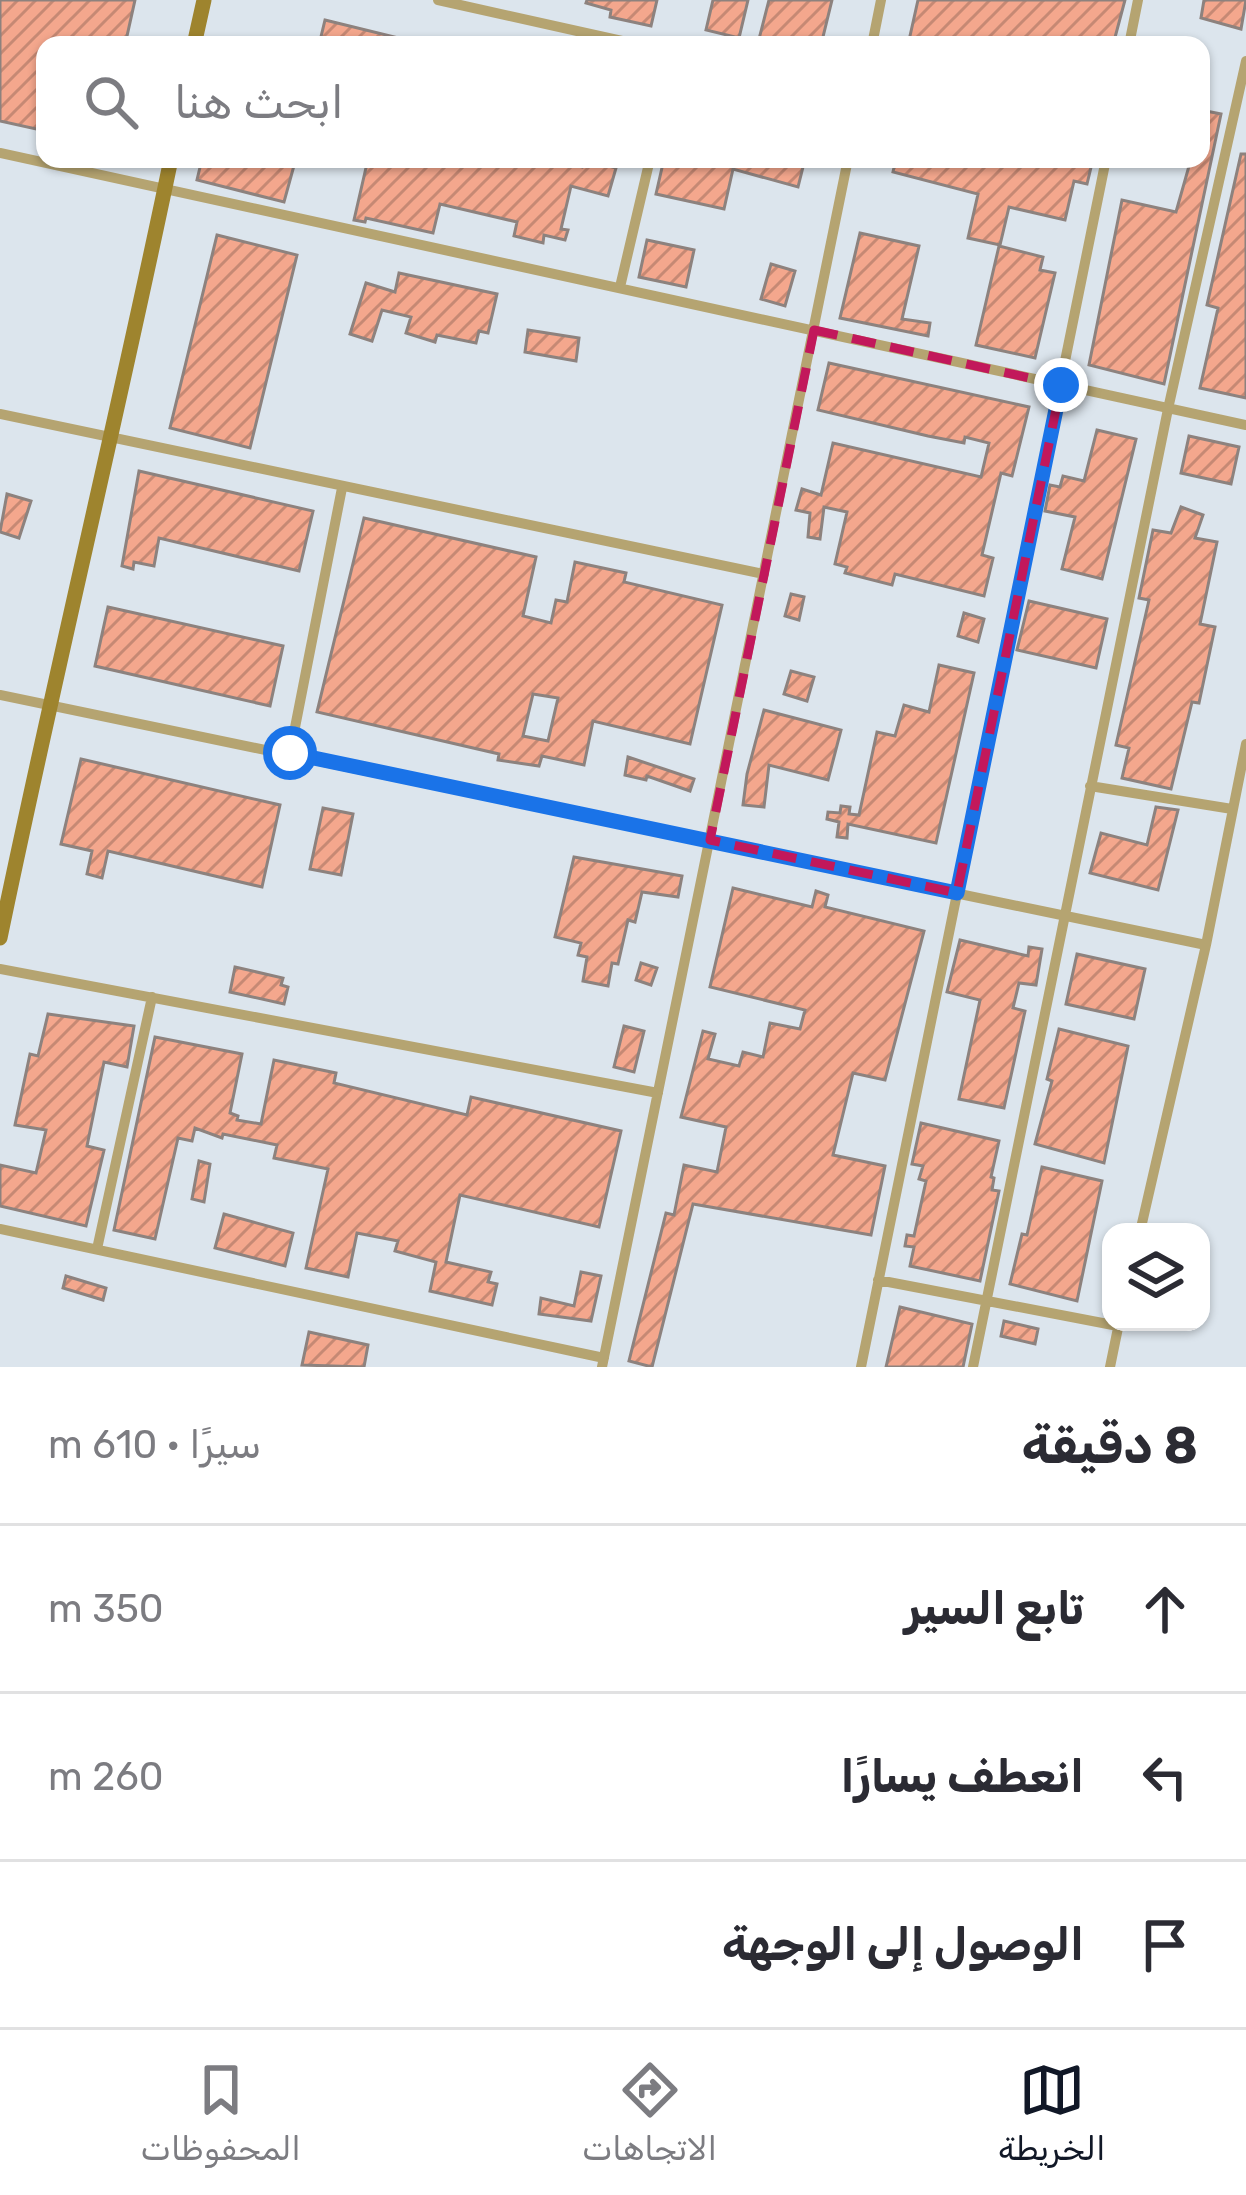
<!DOCTYPE html>
<html lang="ar">
<head>
<meta charset="utf-8">
<style>
  body { margin:0; font-family:Rubik,Cairo,sans-serif; background:#f7f7f7; color:#2b2b33; direction:rtl }
  .controls { position:absolute; right:36px; bottom:36px; display:grid; overflow:hidden; border-radius:24px; box-shadow:0 3px 9px #0004 }
  .controls button { width:108px; height:108px; display:grid; place-items:center; padding:0; border:0; border-bottom:3px solid #e1e1e2; background:#fff; color:#2b2b33; font:60px sans-serif }
  .stop { position:absolute; width:36px; height:36px; margin:-27px; border:9px solid #1a73e8; border-radius:50%; background:#fff }
  .stop.end { background:#1a73e8; border-color:#fff; box-shadow:0 3px 12px #0008 }
  .list { margin:0; padding:0; list-style:none }
  h2 { display:flex; justify-content:space-between; align-items:center; height:156px; margin:0; padding:0 48px; font-size:51px }
  h2 small { font-size:39px; font-weight:400; color:#7c7c81 }
  .list li { display:grid; grid-template-columns:78px 1fr auto; gap:36px; align-items:center; box-sizing:border-box; height:168px; padding:0 48px; border-top:3px solid #e1e1e2 }
  .list b { display:block; font-size:45px; white-space:nowrap }
  .list em { font-size:39px; font-style:normal; color:#7c7c81 }
  .icon { flex:none; width:66px; height:66px; fill:none; stroke:currentColor; stroke-width:2; stroke-linecap:round; stroke-linejoin:round }
  .map { position:relative; flex:none; width:1246px; height:1367px; overflow:hidden; direction:ltr }
  .search { position:absolute; background:#fff; box-shadow:0 3px 9px #0004; left:36px; right:36px; top:36px; height:132px; display:flex; align-items:center; gap:30px; box-sizing:border-box; padding:0 42px; border-radius:24px; color:#7c7c81; font-size:45px }
  .sheet { height:660px; background:#fff }
  nav { display:flex; justify-content:space-around; align-items:center; box-sizing:border-box; height:168px; border-top:3px solid #e1e1e2; background:#fff; font-size:33px; color:#7c7c81 }
  nav a { display:grid; justify-items:center; gap:6px }
  nav .on { color:#111827 }
  .map>svg:first-child { display:block }
  .building { fill:url(#building-hatch); stroke:#8d827e; stroke-width:3; fill-rule:evenodd }
  .lines { fill:none; stroke-linecap:round; stroke-linejoin:round }
  .street { stroke:#b5a471; stroke-width:10 }
  .secondary { stroke:#9e842e; stroke-width:15 }
  .route { stroke:#1a73e8; stroke-width:15 }
  .marked { fill:none; stroke:#c2185b; stroke-width:9; stroke-dasharray:24 15; stroke-linejoin:round }
</style>
</head>
<body>
<div class="map">
<svg width="1246" height="1367" viewBox="0 0 1246 1367">
  <defs>
    <pattern id="building-hatch" width="6" height="6" patternUnits="userSpaceOnUse" patternTransform="scale(3)"><rect width="6" height="6" fill="#f4a78d"/><path d="M-1 1l2-2M0 6l6-6M5 7l2-2" fill="none" stroke="#c68974"/></pattern>
  </defs>
  <rect width="100%" height="100%" fill="#dce5ed"/>
  <path class="building" d="M 0,0 L 135,0 L 125,45 L 45,45 L 45,131 L 0,121 Z
    M 587,0 L 657,0 L 651,26 L 610,17 L 611,10 L 586,3 Z
    M 713,0 L 748,0 L 739,38 L 706,30 Z
    M 769,0 L 832,0 L 821,45 L 758,43 Z
    M 918,0 L 1125,0 L 1113,45 L 908,45 Z
    M 1204,0 L 1246,0 L 1241,29 L 1201,18 Z
    M 325,20 L 411,41 L 410,45 L 319,45 Z
    M 1201,110 L 1221,114 L 1164,384 L 1089,365 L 1122,200 L 1176,212 L 1191,159 L 1201,159 Z
    M 1241,154 L 1246,154 L 1246,398 L 1200,388 L 1218,308 L 1207,305 Z
    M 202,159 L 295,162 L 284,202 L 197,180 Z
    M 368,159 L 550,159 L 582,167 L 584,159 L 616,168 L 608,196 L 571,186 L 561,229 L 568,230 L 565,240 L 544,235 L 543,243 L 514,236 L 517,222 L 440,204 L 433,233 L 366,218 L 365,222 L 354,220 Z
    M 664,159 L 805,159 L 798,187 L 733,169 L 724,209 L 656,194 Z
    M 896,159 L 1093,159 L 1087,184 L 1074,181 L 1065,220 L 1009,207 L 1000,245 L 968,238 L 978,194 L 893,172 Z
    M 860,233 L 919,246 L 902,319 L 930,323 L 928,336 L 840,318 Z
    M 217,235 L 297,255 L 250,448 L 170,428 Z
    M 647,240 L 694,250 L 686,287 L 639,277 Z
    M 999,246 L 1043,257 L 1040,270 L 1055,273 L 1035,358 L 976,345 Z
    M 771,264 L 795,271 L 785,306 L 761,299 Z
    M 399,273 L 497,294 L 488,333 L 479,331 L 476,343 L 437,335 L 435,342 L 406,333 L 411,317 L 382,310 L 372,341 L 350,334 L 366,283 L 395,292 Z
    M 528,330 L 579,338 L 576,361 L 525,352 Z
    M 829,363 L 1029,407 L 1012,476 L 1001,473 L 982,555 L 993,558 L 984,596 L 895,574 L 892,585 L 845,573 L 847,567 L 835,564 L 847,512 L 824,507 L 820,539 L 808,537 L 810,513 L 796,510 L 802,489 L 821,495 L 833,443 L 981,477 L 989,443 L 965,437 L 964,443 L 928,436 L 818,410 Z
    M 1097,430 L 1136,439 L 1102,579 L 1062,569 L 1075,517 L 1045,511 L 1050,485 L 1060,487 L 1063,476 L 1084,481 Z
    M 1189,436 L 1239,447 L 1231,484 L 1181,473 Z
    M 139,471 L 313,511 L 299,571 L 159,538 L 154,566 L 134,562 L 133,569 L 122,566 Z
    M 7,494 L 31,501 L 19,538 L 0,532 Z
    M 1181,507 L 1203,515 L 1195,538 L 1217,542 L 1200,624 L 1215,627 L 1199,703 L 1192,702 L 1171,789 L 1122,778 L 1129,748 L 1116,745 L 1149,600 L 1139,598 L 1153,530 L 1171,533 Z
    M 364,518 L 536,557 L 523,616 L 551,623 L 556,600 L 567,602 L 575,562 L 626,573 L 624,582 L 722,605 L 690,744 L 593,721 L 584,765 L 542,756 L 539,766 L 498,760 L 499,754 L 317,712 ZM 533,694 L 558,698 L 548,741 L 523,736 Z
    M 791,594 L 804,597 L 799,620 L 785,616 Z
    M 1029,601 L 1107,619 L 1096,668 L 1017,650 Z
    M 108,607 L 283,646 L 270,706 L 95,666 Z
    M 964,613 L 984,619 L 978,642 L 958,636 Z
    M 939,665 L 974,673 L 936,843 L 848,824 L 847,838 L 837,837 L 839,822 L 827,819 L 828,812 L 840,813 L 841,806 L 850,807 L 849,814 L 859,815 L 877,732 L 895,736 L 904,705 L 929,712 Z
    M 791,671 L 814,677 L 807,701 L 784,694 Z
    M 764,710 L 841,730 L 828,780 L 769,765 L 764,807 L 743,805 L 747,774 Z
    M 628,757 L 694,779 L 690,791 L 647,776 L 646,780 L 625,775 Z
    M 81,759 L 280,805 L 262,887 L 108,851 L 102,878 L 87,874 L 92,851 L 61,844 Z
    M 1156,807 L 1178,810 L 1158,890 L 1090,873 L 1101,833 L 1147,845 Z
    M 323,808 L 353,814 L 341,875 L 310,869 Z
    M 574,857 L 682,876 L 678,897 L 642,892 L 635,922 L 628,920 L 618,964 L 612,963 L 608,986 L 583,981 L 587,957 L 578,955 L 581,943 L 555,937 Z
    M 733,888 L 812,907 L 816,891 L 828,895 L 825,907 L 924,931 L 885,1080 L 853,1073 L 833,1155 L 885,1166 L 871,1235 L 693,1204 L 652,1367 L 629,1361 L 666,1213 L 674,1215 L 684,1165 L 717,1172 L 726,1127 L 681,1117 L 703,1031 L 715,1034 L 708,1059 L 739,1066 L 743,1052 L 763,1057 L 770,1023 L 800,1029 L 805,1010 L 710,987 Z
    M 960,940 L 1028,956 L 1029,947 L 1042,949 L 1036,985 L 1019,983 L 1013,1008 L 1025,1011 L 1004,1108 L 959,1099 L 980,1000 L 947,992 Z
    M 1077,954 L 1145,969 L 1134,1019 L 1066,1004 Z
    M 641,963 L 657,968 L 651,985 L 636,980 Z
    M 235,967 L 283,978 L 281,985 L 288,987 L 284,1004 L 230,992 Z
    M 48,1014 L 134,1026 L 127,1067 L 104,1062 L 87,1146 L 104,1150 L 86,1226 L 0,1206 L 0,1165 L 36,1173 L 46,1130 L 15,1125 L 30,1054 L 38,1056 Z
    M 624,1026 L 644,1031 L 634,1072 L 614,1067 Z
    M 1059,1029 L 1128,1046 L 1104,1163 L 1035,1144 L 1052,1081 L 1047,1079 Z
    M 155,1037 L 242,1054 L 230,1113 L 238,1116 L 237,1120 L 261,1124 L 274,1060 L 336,1073 L 334,1083 L 467,1115 L 471,1097 L 621,1131 L 599,1227 L 460,1195 L 446,1262 L 491,1272 L 488,1282 L 497,1284 L 492,1305 L 430,1291 L 436,1262 L 395,1251 L 398,1241 L 357,1233 L 348,1277 L 306,1268 L 328,1169 L 274,1158 L 277,1145 L 223,1134 L 222,1138 L 195,1128 L 192,1141 L 178,1138 L 155,1239 L 114,1230 Z
    M 921,1123 L 999,1141 L 991,1177 L 994,1178 L 992,1190 L 999,1191 L 980,1281 L 910,1266 L 914,1247 L 905,1246 L 907,1235 L 914,1236 L 926,1181 L 919,1179 L 923,1166 L 912,1164 Z
    M 199,1161 L 210,1164 L 204,1202 L 192,1199 Z
    M 1042,1167 L 1102,1181 L 1077,1301 L 1010,1284 L 1022,1234 L 1027,1235 Z
    M 224,1214 L 293,1233 L 285,1266 L 215,1248 Z
    M 581,1272 L 601,1276 L 591,1321 L 539,1314 L 541,1298 L 574,1306 Z
    M 66,1276 L 106,1288 L 103,1300 L 63,1288 Z
    M 900,1307 L 972,1324 L 963,1367 L 886,1367 Z
    M 1004,1321 L 1038,1329 L 1035,1344 L 1001,1336 Z
    M 309,1332 L 368,1345 L 364,1367 L 302,1365 Z"/>
  <g class="lines">
    <path class="street" d="M 438,0 L 640,45
      M 872,45 L 881,0
      M 1129,45 L 1138,0
      M 0,153 L 1246,425
      M 620,287 L 650,159
      M 0,414 L 764,574
      M 0,695 L 1206,945
      M 290,753 L 342,488
      M 1090,786 L 1232,809
      M 0,969 L 658,1093
      M 0,1229 L 604,1358
      M 1140,1232 L 1206,945 L 1246,744
      M 97,1249 L 152,997
      M 878,1280 L 1118,1326
      M 602,1367 L 848,159
      M 861,1367 L 1106,159
      M 973,1367 L 1168,409 L 1246,61
      M 1110,1367 L 1119,1323"/>
    <path class="secondary" d="M 194,45 L 204,0
      M 0,938 C 54,677 117,419 171,159"/>
  </g>
  <g class="lines">
    <path class="route" d="M 290,753 L 957,893 L 1061,385"/>
  </g>
  <path class="marked" d="M 814,330 L 1061,385 L 957,893 L 710,840 Z"/>
</svg>
<div class="controls">
<button><svg class="icon" aria-label="layers" viewBox="0 0 24 24"><path d="M12 4l9 5-9 5-9-5zM3 14l9 5 9-5"/></svg></button>
</div>
<div class="stop" style="left:290px;top:753px"></div>
<div class="stop end" style="left:1061px;top:385px"></div>
<div class="search"><svg class="icon" aria-label="search" viewBox="0 0 24 24"><circle cx="10" cy="10" r="6"/><path d="M15 15l6 6"/></svg>ابحث هنا</div>
</div>
<section class="sheet">
<h2>8 دقيقة<small>سيرًا · 610 m</small></h2>
<ul class="list">
<li><svg class="icon" aria-label="ahead" viewBox="0 0 24 24"><path d="M12 20V5M6 11l6-6 6 6"/></svg><div><b>تابع السير</b></div><em>350 m</em></li>
<li><svg class="icon" aria-label="left" viewBox="0 0 24 24"><path d="M17 20v-9H6M10 6l-5 5 5 5"/></svg><div><b>انعطف يسارًا</b></div><em>260 m</em></li>
<li><svg class="icon" aria-label="arrive" viewBox="0 0 24 24"><path d="M6 21V4h12l-3 4 3 4H6"/></svg><div><b>الوصول إلى الوجهة</b></div></li>
</ul>
</section>
<nav>
<a class="on"><svg class="icon" aria-label="map" viewBox="0 0 24 24"><path d="M3 6l6-2 6 2 6-2v14l-6 2-6-2-6 2zM9 4v14M15 6v14"/></svg>الخريطة</a>
<a><svg class="icon" aria-label="directions" viewBox="0 0 24 24"><path d="M12 3l9 9-9 9-9-9zM9 14v-3h6M13 9l2 2-2 2"/></svg>الاتجاهات</a>
<a><svg class="icon" aria-label="saved" viewBox="0 0 24 24"><path d="M7 4h10v16l-5-4-5 4z"/></svg>المحفوظات</a>
</nav>
</body>
</html>
